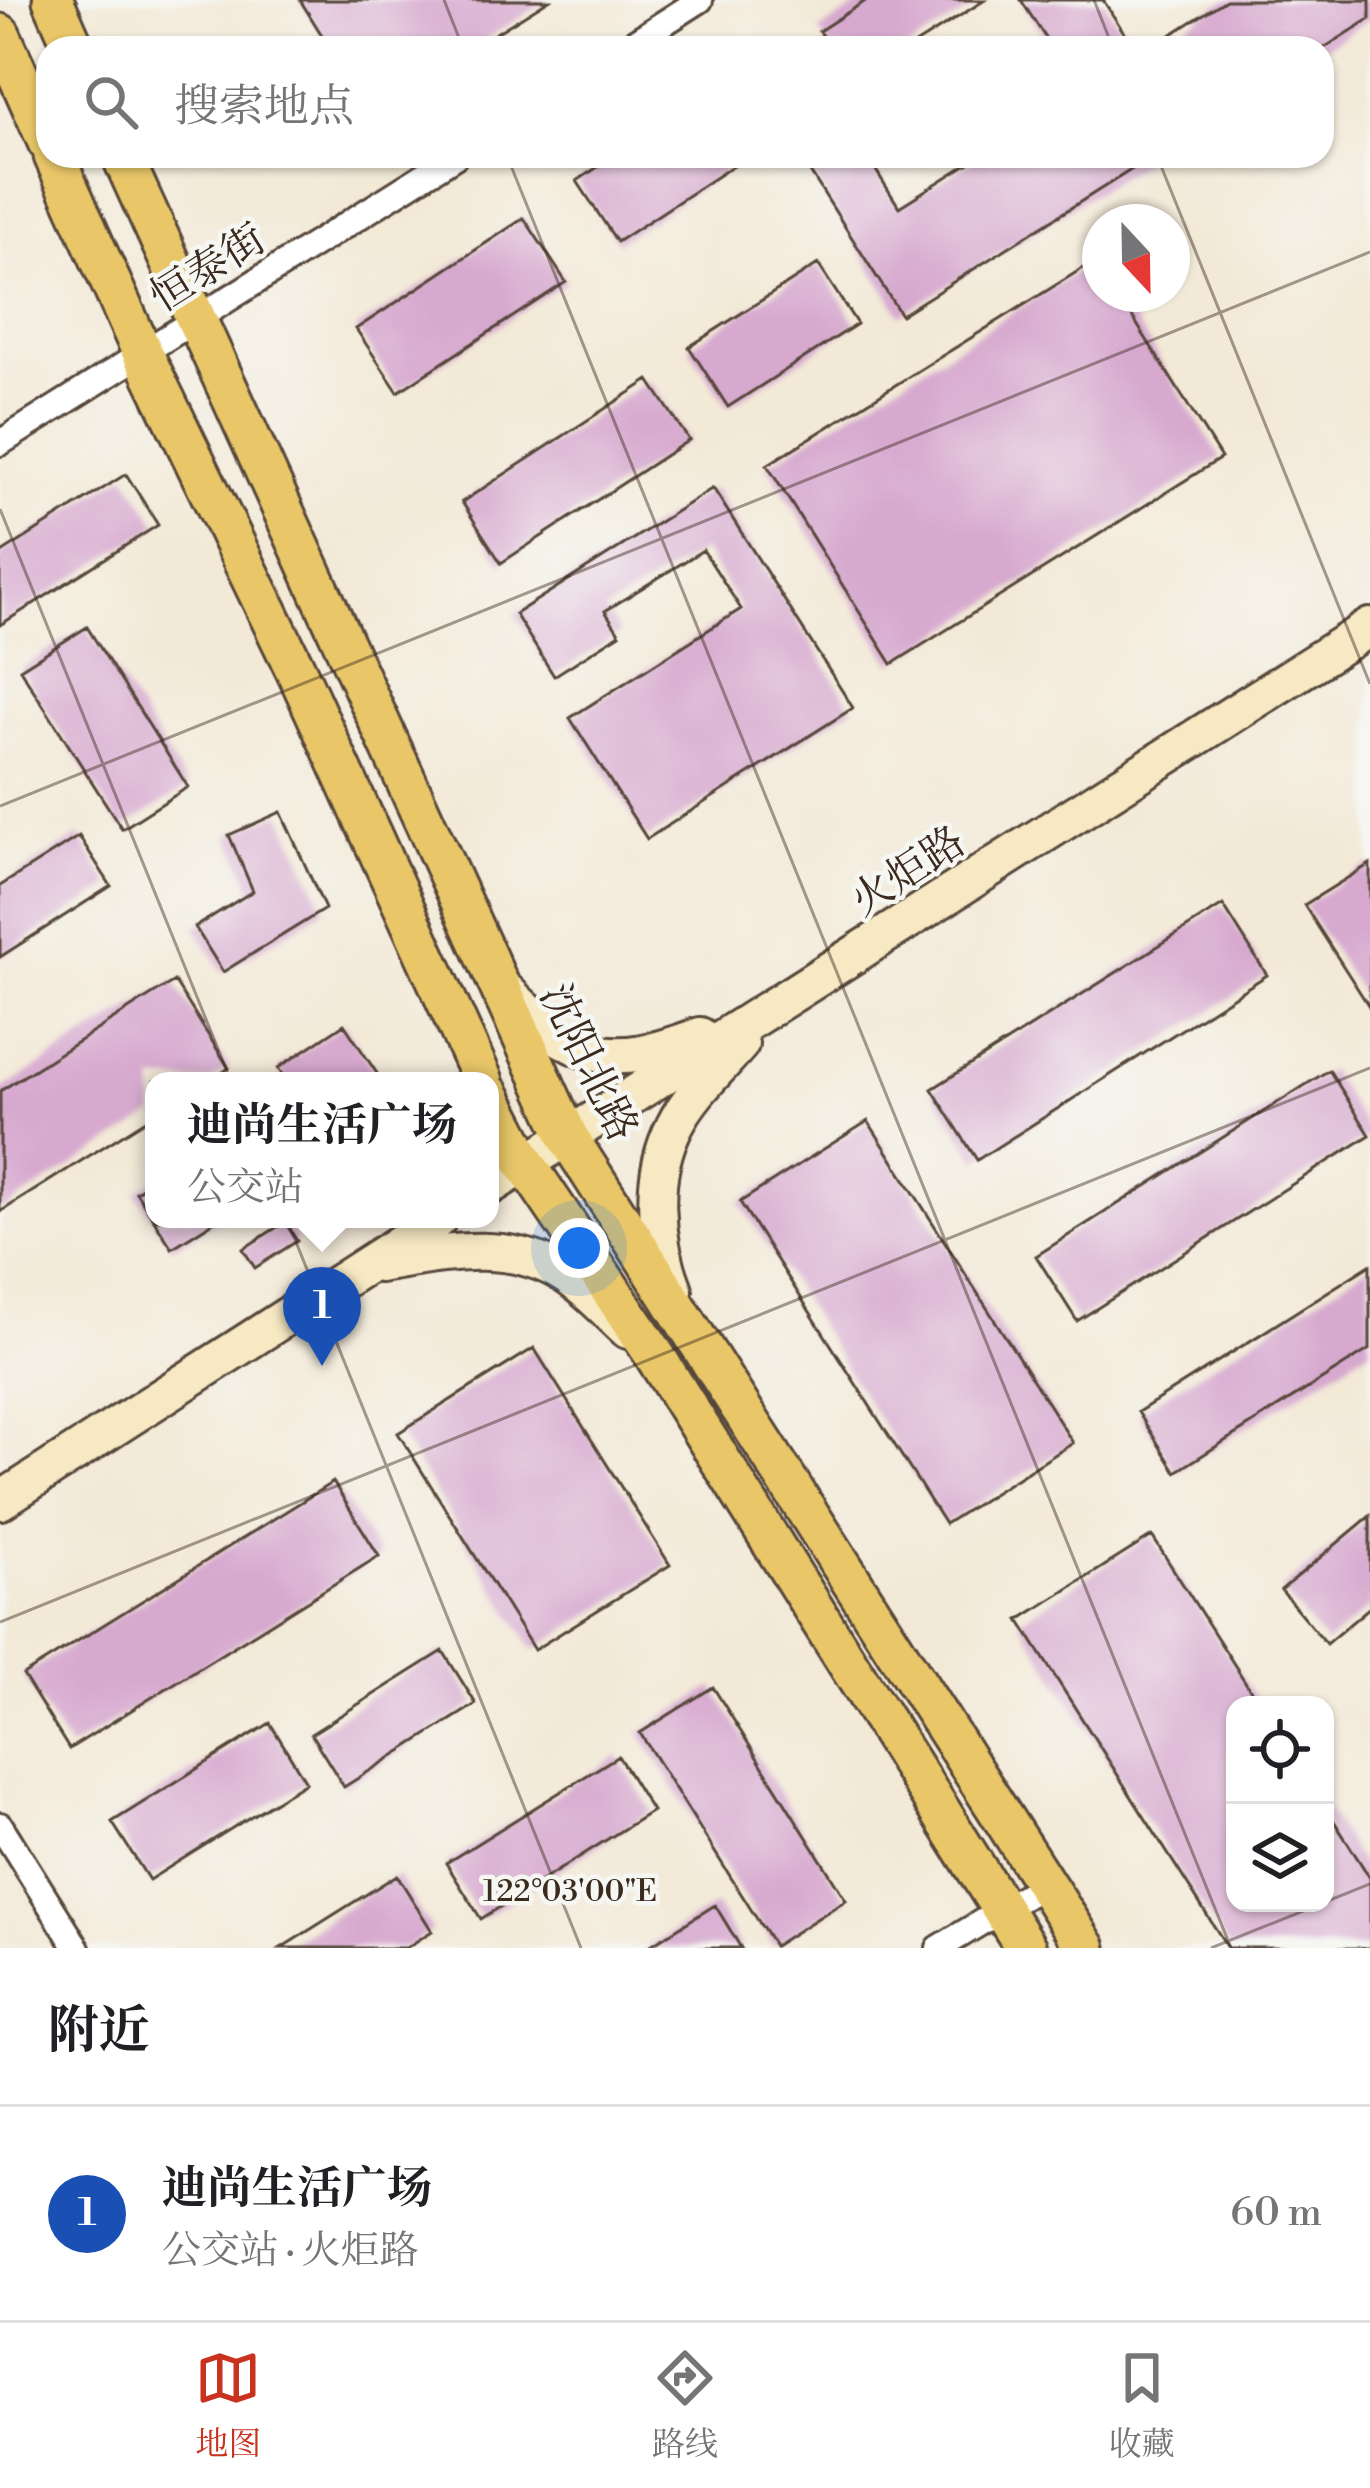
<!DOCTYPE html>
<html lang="zh">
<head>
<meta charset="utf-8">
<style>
  body { margin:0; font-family:"Libre Bodoni","Noto Serif SC",serif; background:#f6f6f6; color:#202124 }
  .controls { position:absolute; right:36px; bottom:36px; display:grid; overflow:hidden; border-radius:24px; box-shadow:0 3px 9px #0004 }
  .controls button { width:108px; height:108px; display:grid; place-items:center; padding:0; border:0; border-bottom:3px solid #e0e0e0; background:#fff; color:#202124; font:60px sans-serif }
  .compass { position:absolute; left:1082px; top:204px; width:108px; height:108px; border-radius:50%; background:#fff; box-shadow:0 3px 9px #0004; rotate:158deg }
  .you { position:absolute; left:579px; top:1248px; width:42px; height:42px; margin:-30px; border:9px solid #fff; border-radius:50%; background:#1a73e8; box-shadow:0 0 0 18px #1a73e833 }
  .badge { display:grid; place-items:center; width:78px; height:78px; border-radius:50%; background:#c8321e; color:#fff; font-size:39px; font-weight:700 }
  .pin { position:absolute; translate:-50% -99px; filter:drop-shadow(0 3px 6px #0008) }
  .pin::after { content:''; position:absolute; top:63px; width:42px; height:36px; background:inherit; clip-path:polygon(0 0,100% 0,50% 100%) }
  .popup { position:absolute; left:145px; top:1072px; width:354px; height:156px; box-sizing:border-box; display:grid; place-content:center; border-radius:24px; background:#fff; filter:drop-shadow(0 3px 9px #0005); font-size:39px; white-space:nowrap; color:#757577 }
  .popup b { font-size:45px; color:#202124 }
  .popup::after { content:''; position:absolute; left:50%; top:100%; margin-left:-24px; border:24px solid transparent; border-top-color:#fff }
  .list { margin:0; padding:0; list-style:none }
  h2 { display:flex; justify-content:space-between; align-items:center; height:156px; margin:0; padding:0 48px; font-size:51px }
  h2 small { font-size:39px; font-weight:400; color:#757577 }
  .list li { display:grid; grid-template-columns:78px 1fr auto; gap:36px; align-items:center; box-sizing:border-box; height:216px; padding:0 48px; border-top:3px solid #e0e0e0 }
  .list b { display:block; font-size:45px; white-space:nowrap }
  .list p { margin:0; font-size:39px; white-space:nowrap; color:#757577 }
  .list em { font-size:39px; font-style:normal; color:#757577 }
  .icon { flex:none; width:66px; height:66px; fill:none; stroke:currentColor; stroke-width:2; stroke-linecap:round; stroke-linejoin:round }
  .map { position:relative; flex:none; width:1370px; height:1948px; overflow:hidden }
  .search { position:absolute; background:#fff; box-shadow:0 3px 9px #0004; left:36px; right:36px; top:36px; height:132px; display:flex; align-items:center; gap:30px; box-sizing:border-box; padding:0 42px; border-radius:36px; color:#757577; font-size:45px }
  .sheet { height:372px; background:#fff }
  nav { display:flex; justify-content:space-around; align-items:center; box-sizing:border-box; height:168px; border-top:3px solid #e0e0e0; background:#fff; font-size:33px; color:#757577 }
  nav a { display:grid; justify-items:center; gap:6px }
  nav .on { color:#c8321e }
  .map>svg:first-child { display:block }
  .building { fill:#d7a9cf }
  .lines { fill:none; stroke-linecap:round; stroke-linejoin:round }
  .street-casing { stroke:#57473a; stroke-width:30 }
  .secondary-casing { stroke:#57473a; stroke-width:42 }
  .primary-casing { stroke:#57473a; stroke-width:45 }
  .street { stroke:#fff; stroke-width:24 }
  .secondary { stroke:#f6e9c3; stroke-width:36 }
  .primary { stroke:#e9c769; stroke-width:39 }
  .ticks { fill:none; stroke:#3b2a1e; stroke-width:3; stroke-opacity:0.45 }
  .labels { text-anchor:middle; stroke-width:9; stroke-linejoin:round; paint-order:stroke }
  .street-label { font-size:42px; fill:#3b2a1e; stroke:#f6f6f2 }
  .ticks-label { font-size:30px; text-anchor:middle; fill:#3b2a1e; stroke:#f6f6f2; stroke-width:9; stroke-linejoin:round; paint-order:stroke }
</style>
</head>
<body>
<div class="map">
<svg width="1370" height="1948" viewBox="0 0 1370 1948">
  <rect width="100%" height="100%" fill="#f6f6f2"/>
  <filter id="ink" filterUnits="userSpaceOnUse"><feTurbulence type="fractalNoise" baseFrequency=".00833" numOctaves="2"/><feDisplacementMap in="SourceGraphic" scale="24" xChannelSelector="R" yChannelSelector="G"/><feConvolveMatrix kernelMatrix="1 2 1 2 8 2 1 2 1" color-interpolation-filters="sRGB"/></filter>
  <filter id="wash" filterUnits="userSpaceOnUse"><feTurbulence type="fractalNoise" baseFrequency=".004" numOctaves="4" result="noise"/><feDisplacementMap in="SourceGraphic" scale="48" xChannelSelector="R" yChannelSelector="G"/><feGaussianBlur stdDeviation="2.7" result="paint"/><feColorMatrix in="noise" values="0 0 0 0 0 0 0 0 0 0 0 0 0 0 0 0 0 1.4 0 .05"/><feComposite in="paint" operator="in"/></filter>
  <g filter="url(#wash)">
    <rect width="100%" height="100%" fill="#f3e9d7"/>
    <g id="blocks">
      <path class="building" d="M 300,0 L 549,0 L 472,48 L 330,48 Z
        M 867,0 L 985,0 L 909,48 L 830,48 L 819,31 Z
        M 1021,0 L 1103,0 L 1134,48 L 1052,48 Z
        M 1226,0 L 1370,0 L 1370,19 L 1324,48 L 1150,48 Z
        M 614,156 L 748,156 L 617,242 L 577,181 Z
        M 800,156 L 867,156 L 899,207 L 980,156 L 1153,156 L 901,315 Z
        M 524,218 L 566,282 L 398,392 L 356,329 Z
        M 1096,260 L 1100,294 L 1118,294 L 1221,458 L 892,664 L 767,465 Z
        M 818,264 L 857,324 L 728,407 L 689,347 Z
        M 649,380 L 689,440 L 501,563 L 462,502 Z
        M 126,474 L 158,525 L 0,625 L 0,554 Z
        M 713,488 L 853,708 L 647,839 L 570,718 L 741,609 L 703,550 L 605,611 L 620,634 L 554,676 L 515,614 Z
        M 87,627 L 188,787 L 122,829 L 20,669 Z
        M 281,812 L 325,909 L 223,972 L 195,927 L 253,891 L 229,835 Z
        M 79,836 L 111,886 L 0,957 L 0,886 Z
        M 1370,864 L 1370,1008 L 1304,905 Z
        M 1223,905 L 1267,975 L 977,1160 L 932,1089 Z
        M 174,981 L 229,1068 L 208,1081 L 154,1081 L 154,1115 L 0,1212 L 0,1091 Z
        M 344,1024 L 382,1081 L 286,1081 L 278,1068 Z
        M 1329,1070 L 1370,1135 L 1077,1321 L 1036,1256 Z
        M 868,1121 L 1073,1443 L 945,1524 L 740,1202 Z
        M 154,1181 L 154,1219 L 218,1219 L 172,1248 L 136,1192 Z
        M 285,1222 L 297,1241 L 255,1268 L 243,1249 Z
        M 1370,1265 L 1370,1349 L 1176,1472 L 1138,1412 Z
        M 534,1348 L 670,1565 L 534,1650 L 398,1433 Z
        M 333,1482 L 379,1556 L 69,1749 L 23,1675 Z
        M 1370,1516 L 1370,1607 L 1326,1644 L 1281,1590 Z
        M 1152,1536 L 1260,1705 L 1235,1705 L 1235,1903 L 1325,1903 L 1325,1807 L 1370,1878 L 1370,1948 L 1228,1948 L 1019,1620 Z
        M 443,1651 L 476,1704 L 344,1787 L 311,1734 Z
        M 713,1687 L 846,1900 L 774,1946 L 640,1733 Z
        M 270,1723 L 306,1782 L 149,1880 L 112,1822 Z
        M 618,1756 L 652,1811 L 481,1919 L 446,1863 Z
        M 397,1875 L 432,1931 L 406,1948 L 281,1948 Z
        M 715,1905 L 741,1948 L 646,1948 Z"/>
    </g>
  </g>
  <g filter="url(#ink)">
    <use href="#blocks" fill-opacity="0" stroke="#57473a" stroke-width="3"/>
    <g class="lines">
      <g class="street-casing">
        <path id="street" d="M 625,48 L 700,0
          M 0,443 L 455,156
          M 0,1825 L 77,1948
          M 939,1948 L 1046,1883"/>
      </g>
      <g class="secondary-casing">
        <path id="secondary" d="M 505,990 C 575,1060 606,1071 700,1036
          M 490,1186 L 1370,627
          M 379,1264 C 441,1254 507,1238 564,1274 C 587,1288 608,1312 628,1330
          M 674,1290 C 654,1239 649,1175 675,1125 C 690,1095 718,1069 740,1044
          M 0,1501 L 438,1219"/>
      </g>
      <g class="primary-casing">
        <path id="primary" d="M 53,0 L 74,48
          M 0,34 L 48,142
          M 54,156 L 143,354 L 303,685 L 483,1081
          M 122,156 L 569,1139 L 1086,1948
          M 490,1095 L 525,1163 L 652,1351 L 1026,1948"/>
      </g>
      <use href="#street" class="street"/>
      <use href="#secondary" class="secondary"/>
      <use href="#primary" class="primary"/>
    </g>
  </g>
  <path class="ticks" d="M 444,0 L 463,48M 1094,0 L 1113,48M 507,156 L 1231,1948M 1157,156 L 1370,684M 0,509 L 581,1948M 0,806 L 1370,252M 0,1622 L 1370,1068M 1325,1902 L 1370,1884M 1211,1948 L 1323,1903"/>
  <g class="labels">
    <g class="street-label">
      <text transform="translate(207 267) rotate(-32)" y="15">恒泰街</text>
      <text transform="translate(907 870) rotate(-33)" y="15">火炬路</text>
      <text transform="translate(590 1062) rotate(64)" y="15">沈阳北路</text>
    </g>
  </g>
  <g class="ticks-label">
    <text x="570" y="1901">122°03'00"E</text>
  </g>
</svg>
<div class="controls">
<button><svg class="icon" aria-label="locate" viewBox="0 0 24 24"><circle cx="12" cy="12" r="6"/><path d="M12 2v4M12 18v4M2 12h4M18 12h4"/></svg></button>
<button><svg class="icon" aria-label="layers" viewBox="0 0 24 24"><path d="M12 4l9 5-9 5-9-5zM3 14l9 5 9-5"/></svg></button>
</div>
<svg class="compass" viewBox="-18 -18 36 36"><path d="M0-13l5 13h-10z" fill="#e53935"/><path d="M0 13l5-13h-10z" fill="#757577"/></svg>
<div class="you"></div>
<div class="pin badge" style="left:322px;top:1366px;background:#1a4fb4">1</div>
<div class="popup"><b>迪尚生活广场</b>公交站</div>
<div class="search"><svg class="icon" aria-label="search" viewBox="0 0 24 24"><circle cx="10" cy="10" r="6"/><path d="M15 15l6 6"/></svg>搜索地点</div>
</div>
<section class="sheet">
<h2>附近<small></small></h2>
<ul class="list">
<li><span class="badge" style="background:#1a4fb4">1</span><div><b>迪尚生活广场</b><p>公交站 · 火炬路</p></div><em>60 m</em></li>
</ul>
</section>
<nav>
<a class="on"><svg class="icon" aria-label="map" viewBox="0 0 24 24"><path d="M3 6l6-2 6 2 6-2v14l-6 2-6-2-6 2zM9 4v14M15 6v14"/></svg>地图</a>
<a><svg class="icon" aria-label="directions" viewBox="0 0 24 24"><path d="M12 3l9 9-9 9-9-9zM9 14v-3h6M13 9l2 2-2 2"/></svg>路线</a>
<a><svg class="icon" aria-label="saved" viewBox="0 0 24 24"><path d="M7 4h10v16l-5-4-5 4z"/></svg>收藏</a>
</nav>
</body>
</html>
